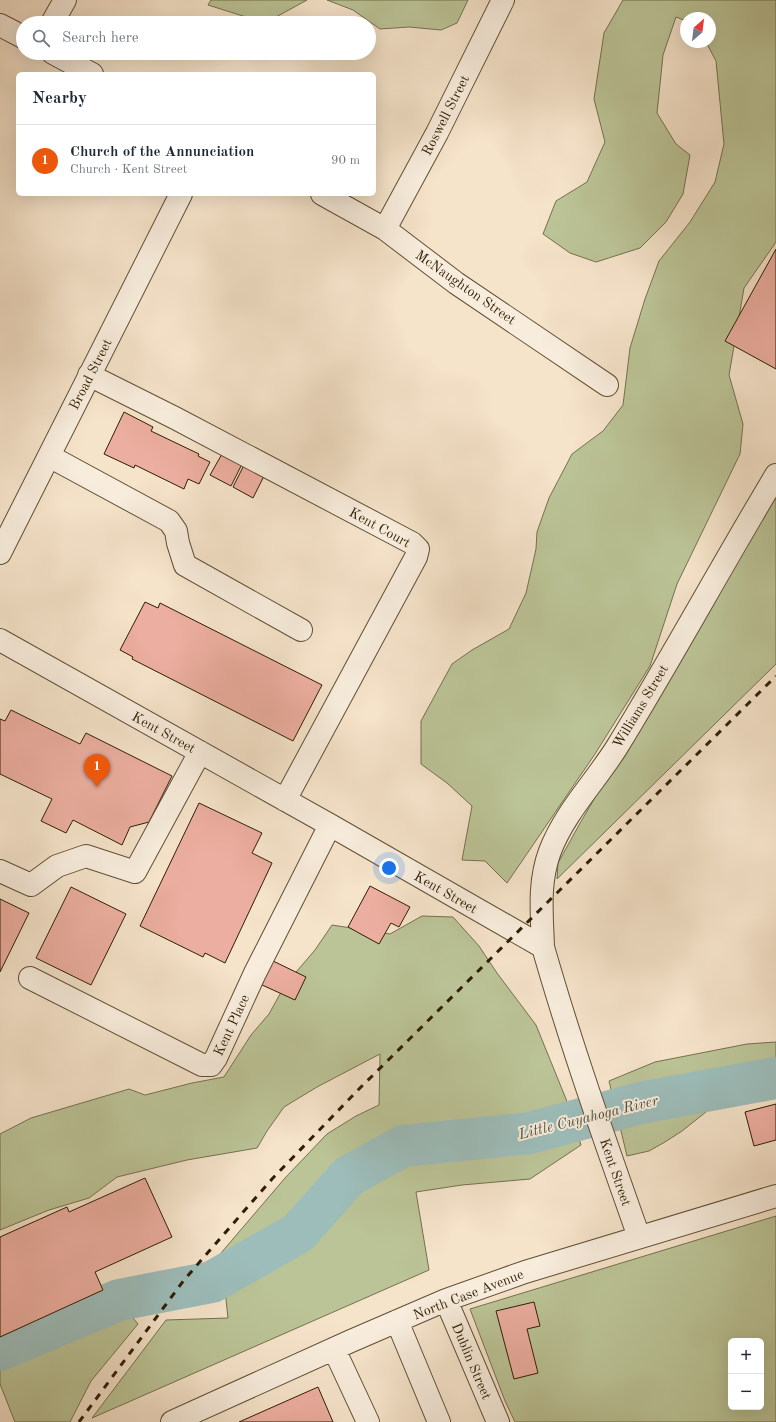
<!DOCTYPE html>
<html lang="en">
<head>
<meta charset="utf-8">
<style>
  body { margin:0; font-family:"Old Standard TT",serif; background:#f2f2f3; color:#1f2937 }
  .controls { position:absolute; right:12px; bottom:12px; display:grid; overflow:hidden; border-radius:6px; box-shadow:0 4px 16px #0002 }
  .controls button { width:36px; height:36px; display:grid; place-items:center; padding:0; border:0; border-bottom:1px solid #e0e1e3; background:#fff; color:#1f2937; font:20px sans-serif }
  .compass { position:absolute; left:680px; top:12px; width:36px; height:36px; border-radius:50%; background:#fff; box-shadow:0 4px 16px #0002; rotate:28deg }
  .you { position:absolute; left:389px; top:868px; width:14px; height:14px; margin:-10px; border:3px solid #fff; border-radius:50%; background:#1a73e8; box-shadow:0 0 0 6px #1a73e833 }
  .badge { display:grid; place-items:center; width:26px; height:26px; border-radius:50%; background:#ea580c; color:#fff; font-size:13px; font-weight:700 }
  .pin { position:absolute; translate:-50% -33px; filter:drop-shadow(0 1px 2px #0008) }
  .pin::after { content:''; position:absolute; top:21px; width:14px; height:12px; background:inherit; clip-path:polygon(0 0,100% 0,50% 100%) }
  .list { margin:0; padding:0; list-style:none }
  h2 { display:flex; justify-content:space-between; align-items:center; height:52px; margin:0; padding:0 16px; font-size:17px }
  h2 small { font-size:13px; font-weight:400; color:#747a83 }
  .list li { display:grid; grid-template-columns:26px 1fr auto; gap:12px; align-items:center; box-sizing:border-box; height:72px; padding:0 16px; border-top:1px solid #e0e1e3 }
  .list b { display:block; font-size:15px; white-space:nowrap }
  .list p { margin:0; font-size:13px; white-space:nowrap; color:#747a83 }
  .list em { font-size:13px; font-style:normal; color:#747a83 }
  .icon { flex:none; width:22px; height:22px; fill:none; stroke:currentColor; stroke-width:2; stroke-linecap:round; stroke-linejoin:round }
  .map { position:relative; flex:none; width:776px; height:1422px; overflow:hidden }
  .search { position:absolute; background:#fff; box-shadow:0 4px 16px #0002; left:16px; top:16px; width:360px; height:44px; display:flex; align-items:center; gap:10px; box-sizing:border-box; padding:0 14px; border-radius:22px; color:#747a83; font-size:15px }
  .panel { position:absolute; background:#fff; box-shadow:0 4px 16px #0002; left:16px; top:72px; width:360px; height:124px; border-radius:6px }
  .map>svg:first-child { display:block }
  .green { fill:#bbc497; stroke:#75714e; fill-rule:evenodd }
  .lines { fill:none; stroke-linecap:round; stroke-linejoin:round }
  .river { stroke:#9dbdba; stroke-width:42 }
  .building { fill:#ecaea0; stroke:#2f1e04 }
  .minor-casing { stroke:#604f36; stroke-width:24 }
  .minor { stroke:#f8eddd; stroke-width:22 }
  .rail { stroke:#2f1e04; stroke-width:3; stroke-dasharray:7 7; stroke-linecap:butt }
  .labels { text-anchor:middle; stroke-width:4; stroke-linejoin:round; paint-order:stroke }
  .street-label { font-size:14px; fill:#2f1e04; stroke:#f8eddd }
  .water-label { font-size:15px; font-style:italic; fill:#504e3b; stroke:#f8eddd }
</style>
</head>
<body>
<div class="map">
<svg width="776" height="1422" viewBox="0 0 776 1422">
  <rect width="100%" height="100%" fill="#f5e3ca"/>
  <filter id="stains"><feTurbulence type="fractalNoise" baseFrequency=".005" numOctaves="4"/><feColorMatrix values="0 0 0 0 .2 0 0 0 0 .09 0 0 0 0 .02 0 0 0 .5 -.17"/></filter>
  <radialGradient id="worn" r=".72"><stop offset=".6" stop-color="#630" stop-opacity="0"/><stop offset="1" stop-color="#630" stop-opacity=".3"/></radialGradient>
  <path class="green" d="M 211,0 L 307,0 L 265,23 L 208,5 Z
    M 327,0 L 468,0 L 457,23 L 441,30 L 409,27 L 380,29 L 353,10 Z
    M 623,0 L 776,0 L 776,242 L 744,288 L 729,375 L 743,424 L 740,454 L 677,584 L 650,666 L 595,754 L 507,883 L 485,861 L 462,860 L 472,806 L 447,783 L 421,764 L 421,721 L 452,664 L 472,650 L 509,629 L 526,593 L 536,549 L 537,532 L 549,498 L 572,454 L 603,431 L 623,405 L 630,348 L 645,299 L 659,261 L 690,222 L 715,182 L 724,144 L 716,61 L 706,42 L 710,42 L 710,18 L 686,18 L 686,21 L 676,17 L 663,55 L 657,113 L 676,144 L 690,155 L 683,194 L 666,222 L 640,248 L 596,262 L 570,253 L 543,234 L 556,201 L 587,182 L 605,142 L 594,99 L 604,33 Z
    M 776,487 L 776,664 L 557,879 L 558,863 L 579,825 Z
    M 422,916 L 453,917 L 479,946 L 497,973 L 536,1025 L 566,1099 L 581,1145 L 530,1179 L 462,1185 L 416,1192 L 429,1270 L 92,1418 L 166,1320 L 228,1318 L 221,1253 L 285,1178 L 327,1134 L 356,1116 L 379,1105 L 380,1054 L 317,1087 L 284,1107 L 267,1131 L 257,1148 L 187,1160 L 117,1177 L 89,1198 L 49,1210 L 0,1230 L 0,1134 L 31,1118 L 129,1089 L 145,1095 L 192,1083 L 224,1077 L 251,1035 L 269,1014 L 285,985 L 315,950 L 332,925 L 390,934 Z
    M 776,1042 L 776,1091 L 739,1102 L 711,1108 L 682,1131 L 665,1142 L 649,1151 L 627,1156 L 609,1081 L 655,1062 L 747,1044 Z
    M 776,1216 L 776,1422 L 515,1422 L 505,1401 L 470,1309 ZM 731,1341 L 761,1341 L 761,1407 L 731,1407 Z
    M 115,1304 L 133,1318 L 138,1324 L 91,1381 L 70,1422 L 15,1422 L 0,1384 L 0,1364 Z"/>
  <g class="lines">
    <path class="river" d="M 0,1350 L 119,1300 L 212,1282 L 298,1233 L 349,1176 L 403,1146 L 530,1133 L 640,1103 L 776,1078"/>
  </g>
  <path class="building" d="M 776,249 L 776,369 L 725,341 Z
    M 124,412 L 153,427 L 151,431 L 199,454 L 198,456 L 210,462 L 199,484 L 188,479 L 184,489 L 135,465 L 134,468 L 104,454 Z
    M 222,454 L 242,464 L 231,486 L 210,475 Z
    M 244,465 L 264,476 L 253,498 L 233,487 Z
    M 145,602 L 158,608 L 160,603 L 322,685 L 293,741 L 132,659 L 133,657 L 120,650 Z
    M 11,710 L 80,744 L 86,733 L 172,776 L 149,822 L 130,827 L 122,845 L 73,820 L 66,833 L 41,821 L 52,799 L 0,774 L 0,719 L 5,721 Z
    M 199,803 L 262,833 L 252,853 L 272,863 L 225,963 L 205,953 L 203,957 L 140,926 Z
    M 370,886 L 410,907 L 399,927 L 391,923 L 379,944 L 348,927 Z
    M 71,887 L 126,914 L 91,985 L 36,958 Z
    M 0,899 L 29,913 L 0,972 Z
    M 271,960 L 306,977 L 295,1000 L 260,984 Z
    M 776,1104 L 776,1140 L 754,1146 L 745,1112 Z
    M 145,1178 L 172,1237 L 95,1272 L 103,1290 L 0,1337 L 0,1237 L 67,1207 L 69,1212 Z
    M 534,1302 L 540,1326 L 527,1329 L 538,1373 L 514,1379 L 496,1311 Z
    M 318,1387 L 333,1422 L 239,1422 Z"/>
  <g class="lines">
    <g class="minor-casing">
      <path id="minor" d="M 52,23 L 65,0
        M 0,25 L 23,37
        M 53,53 L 92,74
        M 322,194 L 385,229 L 456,283 L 607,385
        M 385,229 L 437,133 L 503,0
        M 89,375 L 175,418 L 412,543 L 418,549 L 416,557 L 285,800
        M 49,456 L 169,521 L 176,531 L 178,543 L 185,565 L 301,630
        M 0,553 L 181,194
        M 0,640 L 330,825 L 543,947 C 571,1045 605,1141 639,1237
        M 0,871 L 31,885 L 57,866 L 86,856 L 135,872 L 200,752
        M 543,947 C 542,914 538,883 550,851 C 565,812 595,782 617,747 C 672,657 722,565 776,475
        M 30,978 L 202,1065 L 211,1065 L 216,1058 L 255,973 L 330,825
        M 446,1300 L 498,1422
        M 397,1321 L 439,1422
        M 334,1349 L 368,1422
        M 172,1422 L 351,1341 L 446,1300 L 525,1272 L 776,1196"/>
    </g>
    <use href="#minor" class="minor"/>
    <path class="rail" d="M 79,1422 L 184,1280 L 272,1179 L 358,1090 L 776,676"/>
  </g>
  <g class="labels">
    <g class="street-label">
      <text transform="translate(445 115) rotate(-63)" y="5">Roswell Street</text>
      <text transform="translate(466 287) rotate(35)" y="5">McNaughton Street</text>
      <text transform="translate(90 374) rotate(-63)" y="5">Broad Street</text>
      <text transform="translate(380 527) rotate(29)" y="5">Kent Court</text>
      <text transform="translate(640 706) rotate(-59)" y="5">Williams Street</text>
      <text transform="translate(164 732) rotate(29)" y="5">Kent Street</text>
      <text transform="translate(446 892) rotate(30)" y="5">Kent Street</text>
      <text transform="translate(231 1025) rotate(-65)" y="5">Kent Place</text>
      <text transform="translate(616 1172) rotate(71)" y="5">Kent Street</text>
      <text transform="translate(468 1294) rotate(-21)" y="5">North Case Avenue</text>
      <text transform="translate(472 1361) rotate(67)" y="5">Dublin Street</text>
    </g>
    <g class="water-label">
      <text transform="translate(588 1117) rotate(-14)" y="5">Little Cuyahoga River</text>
    </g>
  </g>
  <rect width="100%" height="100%" filter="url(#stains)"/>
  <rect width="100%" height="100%" fill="url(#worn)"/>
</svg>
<div class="controls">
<button>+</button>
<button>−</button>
</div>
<svg class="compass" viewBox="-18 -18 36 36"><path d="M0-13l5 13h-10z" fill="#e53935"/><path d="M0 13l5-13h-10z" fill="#747a83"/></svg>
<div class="you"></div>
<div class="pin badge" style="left:97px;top:787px">1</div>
<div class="search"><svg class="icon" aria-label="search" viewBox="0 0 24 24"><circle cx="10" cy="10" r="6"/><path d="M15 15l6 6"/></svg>Search here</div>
<section class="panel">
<h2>Nearby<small></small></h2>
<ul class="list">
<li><span class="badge">1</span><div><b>Church of the Annunciation</b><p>Church · Kent Street</p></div><em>90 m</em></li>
</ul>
</section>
</div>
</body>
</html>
